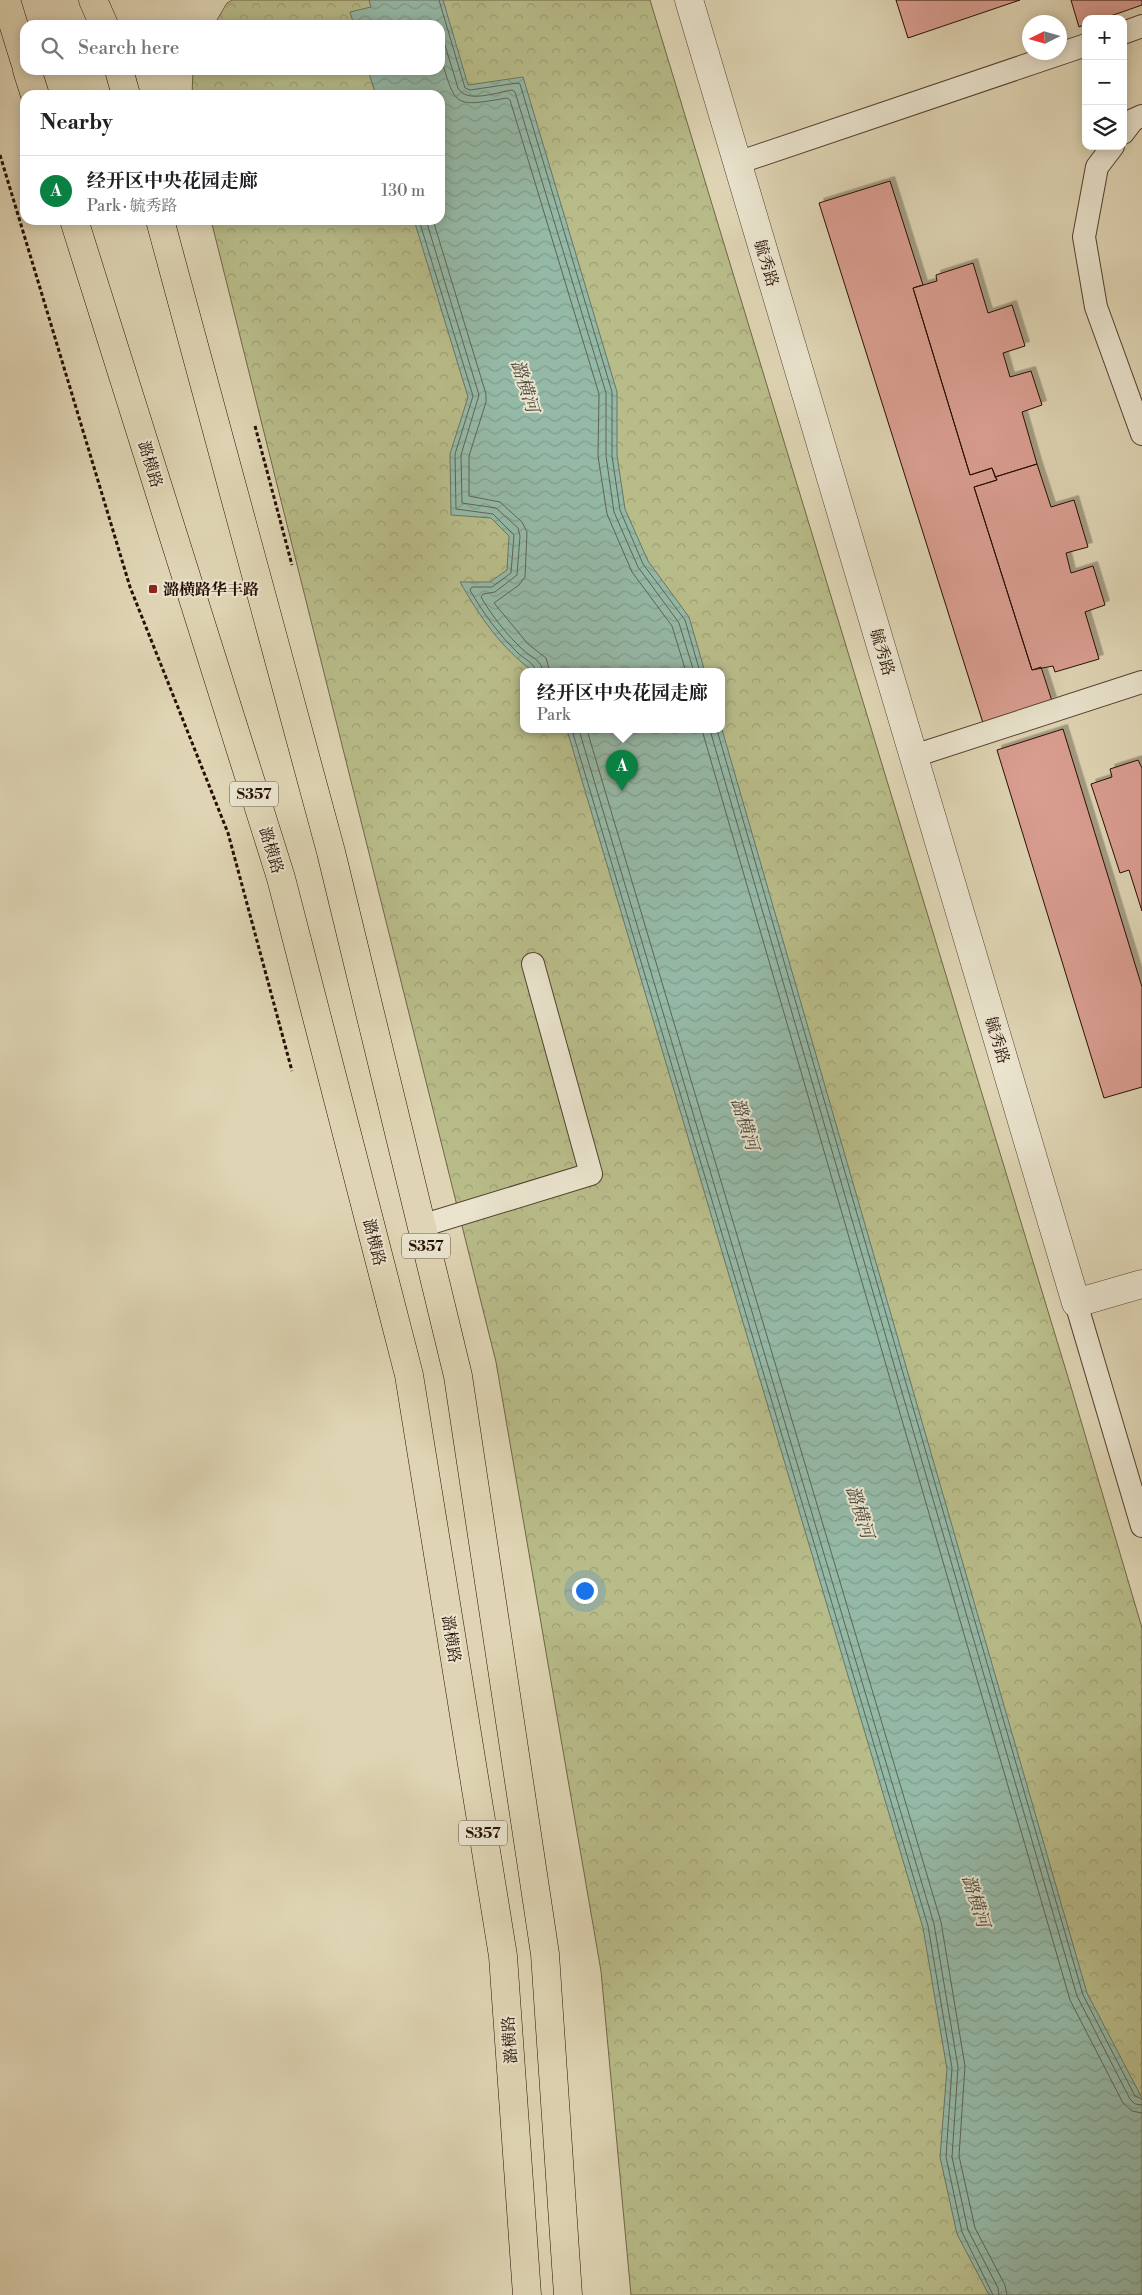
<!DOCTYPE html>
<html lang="en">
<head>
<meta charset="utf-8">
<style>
  body { margin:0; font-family:"Libre Bodoni","Noto Serif SC",serif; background:#f6f6f6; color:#202124 }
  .controls { position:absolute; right:15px; top:15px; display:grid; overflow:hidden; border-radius:10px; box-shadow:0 2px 12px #0003 }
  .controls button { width:45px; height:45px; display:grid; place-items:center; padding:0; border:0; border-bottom:1px solid #e0e0e0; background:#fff; color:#202124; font:25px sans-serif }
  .compass { position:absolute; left:1022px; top:15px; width:45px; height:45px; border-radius:50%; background:#fff; box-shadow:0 2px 12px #0003; rotate:265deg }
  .you { position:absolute; left:584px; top:1590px; width:18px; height:18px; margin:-12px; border:4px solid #fff; border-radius:50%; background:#1a73e8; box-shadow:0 0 0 8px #1a73e833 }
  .badge { display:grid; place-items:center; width:32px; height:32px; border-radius:50%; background:#0b8043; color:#fff; font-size:16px; font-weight:700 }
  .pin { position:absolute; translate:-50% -41px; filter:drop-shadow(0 1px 2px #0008) }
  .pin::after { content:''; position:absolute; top:26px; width:18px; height:15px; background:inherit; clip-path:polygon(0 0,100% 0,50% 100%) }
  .popup { position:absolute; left:520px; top:668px; width:205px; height:65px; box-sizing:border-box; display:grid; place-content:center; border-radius:10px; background:#fff; filter:drop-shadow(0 1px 4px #0005); font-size:16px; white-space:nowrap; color:#757577 }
  .popup b { font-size:19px; color:#202124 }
  .popup::after { content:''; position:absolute; left:50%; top:100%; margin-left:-10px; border:10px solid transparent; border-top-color:#fff }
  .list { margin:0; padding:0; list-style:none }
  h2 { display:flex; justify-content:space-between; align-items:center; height:65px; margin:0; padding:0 20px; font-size:21px }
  h2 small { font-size:16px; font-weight:400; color:#757577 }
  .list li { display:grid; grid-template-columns:32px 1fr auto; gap:15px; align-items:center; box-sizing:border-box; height:70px; padding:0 20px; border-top:1px solid #e0e0e0 }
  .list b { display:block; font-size:19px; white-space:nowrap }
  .list p { margin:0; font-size:16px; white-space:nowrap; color:#757577 }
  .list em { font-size:16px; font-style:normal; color:#757577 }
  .icon { flex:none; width:28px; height:28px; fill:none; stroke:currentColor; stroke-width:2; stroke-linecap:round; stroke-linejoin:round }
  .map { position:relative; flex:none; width:1142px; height:2295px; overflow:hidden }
  .search { position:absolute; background:#fff; box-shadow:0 2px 12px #0003; left:20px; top:20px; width:425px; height:55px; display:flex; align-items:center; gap:12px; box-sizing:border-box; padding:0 18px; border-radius:15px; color:#757577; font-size:19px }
  .panel { position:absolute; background:#fff; box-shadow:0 2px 12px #0003; left:20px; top:90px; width:425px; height:135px; border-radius:15px }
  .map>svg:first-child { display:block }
  .park { fill:url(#park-crowns); stroke:#706646; fill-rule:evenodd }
  .water { fill:url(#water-waves); stroke:#697566 }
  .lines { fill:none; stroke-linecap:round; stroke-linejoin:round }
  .shore { stroke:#5e6456; stroke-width:1 }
  .building { fill:#da9e91; stroke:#270f04; filter:url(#shadow) }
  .lane-casing { stroke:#554030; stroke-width:24 }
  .street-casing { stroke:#554030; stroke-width:29 }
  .primary-casing { stroke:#270f04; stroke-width:29 }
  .path { stroke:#270f04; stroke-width:3; stroke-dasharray:4 2.5; stroke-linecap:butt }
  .lane { stroke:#eae4ce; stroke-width:22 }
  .street { stroke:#eae4ce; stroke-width:28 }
  .primary { stroke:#dfd5b4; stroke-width:28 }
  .poi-dot { fill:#8f2418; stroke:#eae4ce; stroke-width:2 }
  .labels { text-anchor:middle; stroke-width:4; stroke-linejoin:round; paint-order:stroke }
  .shield { fill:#eae4ce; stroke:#624f41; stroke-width:1 }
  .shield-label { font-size:15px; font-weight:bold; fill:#270f04 }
  .street-label { font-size:16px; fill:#270f04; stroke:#eae4ce }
  .poi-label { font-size:16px; font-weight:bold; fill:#270f04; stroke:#eae4ce; text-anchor:start }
  .water-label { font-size:18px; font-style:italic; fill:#4e4a3d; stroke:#eae4ce }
</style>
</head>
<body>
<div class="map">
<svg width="1142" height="2295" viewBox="0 0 1142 2295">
  <defs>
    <pattern id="park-crowns" width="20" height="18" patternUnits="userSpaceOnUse" patternTransform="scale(1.25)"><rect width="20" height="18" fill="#b8bc89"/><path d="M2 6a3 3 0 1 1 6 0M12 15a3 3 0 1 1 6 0" fill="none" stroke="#9ea075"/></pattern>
    <pattern id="water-waves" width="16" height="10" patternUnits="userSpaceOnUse" patternTransform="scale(1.25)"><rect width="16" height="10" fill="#95b9a7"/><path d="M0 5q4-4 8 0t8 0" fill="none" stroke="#809e8e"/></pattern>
    <filter id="shadow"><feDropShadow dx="4.5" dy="-4.5" stdDeviation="0" flood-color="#0004"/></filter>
  </defs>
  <rect width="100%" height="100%" fill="#dfd5b4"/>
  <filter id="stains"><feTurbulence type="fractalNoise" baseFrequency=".004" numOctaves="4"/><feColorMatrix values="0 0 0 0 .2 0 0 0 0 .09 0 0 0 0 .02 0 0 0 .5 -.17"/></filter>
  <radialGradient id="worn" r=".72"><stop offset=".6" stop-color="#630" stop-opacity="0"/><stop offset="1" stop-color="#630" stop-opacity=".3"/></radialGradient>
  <path class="park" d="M 232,0 L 650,0 L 1071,1387 L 1142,1628 L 1142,2295 L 631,2295 L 601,1971 L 496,1362 L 211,220 L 440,220 L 440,95 L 192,95 L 193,70 L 440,70 L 440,25 L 214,25 L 227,3 ZM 523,672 L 721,672 L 721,730 L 523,730 Z"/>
  <path class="water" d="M 369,0 L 443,0 L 468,85 L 523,77 L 617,392 L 617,455 L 625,509 L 648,561 L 689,617 L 705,672 L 534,672 C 501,648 480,617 460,582 L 490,582 L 507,570 L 509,536 L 491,518 L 451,515 L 450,454 L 468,397 L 414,220 L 440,220 L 440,95 L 376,95 L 368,70 L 440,70 L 440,25 L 354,25 L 350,12 L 371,7 Z
    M 721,726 L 1087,1993 L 1142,2098 L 1142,2295 L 989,2295 L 957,2234 L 940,2157 L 947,2069 L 923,1928 L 567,730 L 721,730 Z"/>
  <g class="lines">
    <path class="shore" d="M 439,0 L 465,88 L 470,90 L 517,83 L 520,84 L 612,392 L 612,456 L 620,510 L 643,564 L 685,620 L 700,672
      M 440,29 L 458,88 C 466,104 498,92 512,90 L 515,92 L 606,393 L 606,456 L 614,512 L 638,567 L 679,623 L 694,672
      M 440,55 C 456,108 453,107 507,98 L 510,100 L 599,394 L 598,456 L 607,514 L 632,572 L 672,626 L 686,672
      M 419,220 L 473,396 L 455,454 L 456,509 L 493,514 L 514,535 L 511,573 L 492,587 L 472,587 L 470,590 C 483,613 499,635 518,653 C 524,659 535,663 536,672
      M 426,220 L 479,395 L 461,455 L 462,503 L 496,508 L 518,528 L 520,536 L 517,575 L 495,592 L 483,594 L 481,597 C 492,616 507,635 523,650 C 531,657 542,660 543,672
      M 433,220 L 486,394 L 486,402 L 469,456 L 469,496 L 500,502 L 522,522 L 527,532 L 525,577 L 519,585 L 494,603 L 528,644 L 546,658 L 550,672
      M 572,730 L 928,1926 L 952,2068 L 946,2157 L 962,2232 L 993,2295
      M 579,730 L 934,1924 L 958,2067 L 952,2157 L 968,2230 L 998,2288 L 999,2295
      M 587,730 L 941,1922 L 965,2066 L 959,2156 L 975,2228 L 1005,2285 L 1007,2295
      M 702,730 L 1070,2000 L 1123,2103 L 1132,2111 L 1142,2113
      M 710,730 L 1077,1996 L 1130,2099 L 1135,2104 L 1142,2105
      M 717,730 L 1083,1995 L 1135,2096 L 1142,2099"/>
  </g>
  <path class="building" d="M 896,0 L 1020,0 L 908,38 Z
    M 1071,0 L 1142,0 L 1142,5 L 1102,19 L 1086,19 L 1086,24 L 1079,27 Z
    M 890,181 L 923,285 L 913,288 L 970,475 L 992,468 L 997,480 L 974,487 L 1032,670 L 1041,667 L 1052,701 L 983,723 L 819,203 Z
    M 973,263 L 988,313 L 1012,305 L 1025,346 L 1003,353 L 1010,377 L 1031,371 L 1042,405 L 1022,412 L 1037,464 L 995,477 L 992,468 L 970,475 L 913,288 L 937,281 L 936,275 Z
    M 1037,464 L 1051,507 L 1074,500 L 1088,547 L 1066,553 L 1071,573 L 1093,566 L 1105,605 L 1085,612 L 1099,659 L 1055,672 L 1053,666 L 1032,670 L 974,487 L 997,480 L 995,477 Z
    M 1063,729 L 1142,987 L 1142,1087 L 1104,1098 L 997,750 Z
    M 1138,760 L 1142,768 L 1142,911 L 1129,870 L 1120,873 L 1091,784 L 1112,777 L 1110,769 Z"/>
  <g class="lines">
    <g class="lane-casing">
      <path id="lane" d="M 1123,33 L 1142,26
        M 1123,133 L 1133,120 L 1142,116
        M 1113,146 L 1097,167 L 1084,237 L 1096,307 L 1142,434
        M 737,163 L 1086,45
        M 914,756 L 1142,682
        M 421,1226 L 591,1174 L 533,964
        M 1076,1303 L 1142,1526"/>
    </g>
    <g class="street-casing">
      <path id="street" d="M 689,0 L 1076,1303 L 1142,1284"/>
    </g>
    <g class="primary-casing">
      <path id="primary" d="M 6,0 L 25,62
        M 93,0 L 104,25
        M 27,70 L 35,95
        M 119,70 L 126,95
        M 74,220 L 281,878 L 409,1375 L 503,1956 L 527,2295
        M 160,220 L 331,852 L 458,1376 L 545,1954 L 568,2295"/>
    </g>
    <path class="path" d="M 0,155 L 130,587 L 228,833 L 292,1071
      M 255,426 L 292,565"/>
    <use href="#lane" class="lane"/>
    <use href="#street" class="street"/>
    <use href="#primary" class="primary"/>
  </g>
  <rect class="poi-dot" x="148" y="584" width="10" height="10" rx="2.5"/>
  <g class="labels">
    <g class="shield">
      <rect x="230" y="781.5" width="48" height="25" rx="4"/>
      <rect x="402" y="1233.5" width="48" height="25" rx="4"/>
      <rect x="459" y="1820.5" width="48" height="25" rx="4"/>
    </g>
    <g class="shield-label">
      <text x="254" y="799">S357</text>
      <text x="426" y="1251">S357</text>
      <text x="483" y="1838">S357</text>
    </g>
    <g class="street-label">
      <text transform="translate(767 263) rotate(73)" y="6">毓秀路</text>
      <text transform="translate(151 464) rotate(73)" y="6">潞横路</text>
      <text transform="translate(883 652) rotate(73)" y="6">毓秀路</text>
      <text transform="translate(272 850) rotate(73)" y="6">潞横路</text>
      <text transform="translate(998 1040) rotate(73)" y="6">毓秀路</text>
      <text transform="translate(375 1242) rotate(76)" y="6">潞横路</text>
      <text transform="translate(452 1639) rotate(81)" y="6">潞横路</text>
      <text transform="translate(509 2040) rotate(-94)" y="6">潞横路</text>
    </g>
    <g class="poi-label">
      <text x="163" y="595">潞横路华丰路</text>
    </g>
    <g class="water-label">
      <text transform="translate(525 386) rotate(73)" y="6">潞横河</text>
      <text transform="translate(745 1124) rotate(73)" y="6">潞横河</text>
      <text transform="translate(860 1512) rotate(73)" y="6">潞横河</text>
      <text transform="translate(976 1901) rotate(73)" y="6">潞横河</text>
    </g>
  </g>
  <rect width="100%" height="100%" filter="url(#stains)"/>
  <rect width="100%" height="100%" fill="url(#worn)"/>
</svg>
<div class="controls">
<button>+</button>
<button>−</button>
<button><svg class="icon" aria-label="layers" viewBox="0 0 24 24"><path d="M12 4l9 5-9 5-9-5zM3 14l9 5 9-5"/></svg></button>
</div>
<svg class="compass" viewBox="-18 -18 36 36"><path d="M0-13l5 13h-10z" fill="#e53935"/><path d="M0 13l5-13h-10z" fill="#757577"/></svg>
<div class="you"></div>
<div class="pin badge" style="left:622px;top:791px">A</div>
<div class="popup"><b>经开区中央花园走廊</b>Park</div>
<div class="search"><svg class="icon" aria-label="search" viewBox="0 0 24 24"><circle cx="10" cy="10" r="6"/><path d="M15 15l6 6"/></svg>Search here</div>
<section class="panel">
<h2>Nearby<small></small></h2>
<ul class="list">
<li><span class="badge">A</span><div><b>经开区中央花园走廊</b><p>Park · 毓秀路</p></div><em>130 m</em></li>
</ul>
</section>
</div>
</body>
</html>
